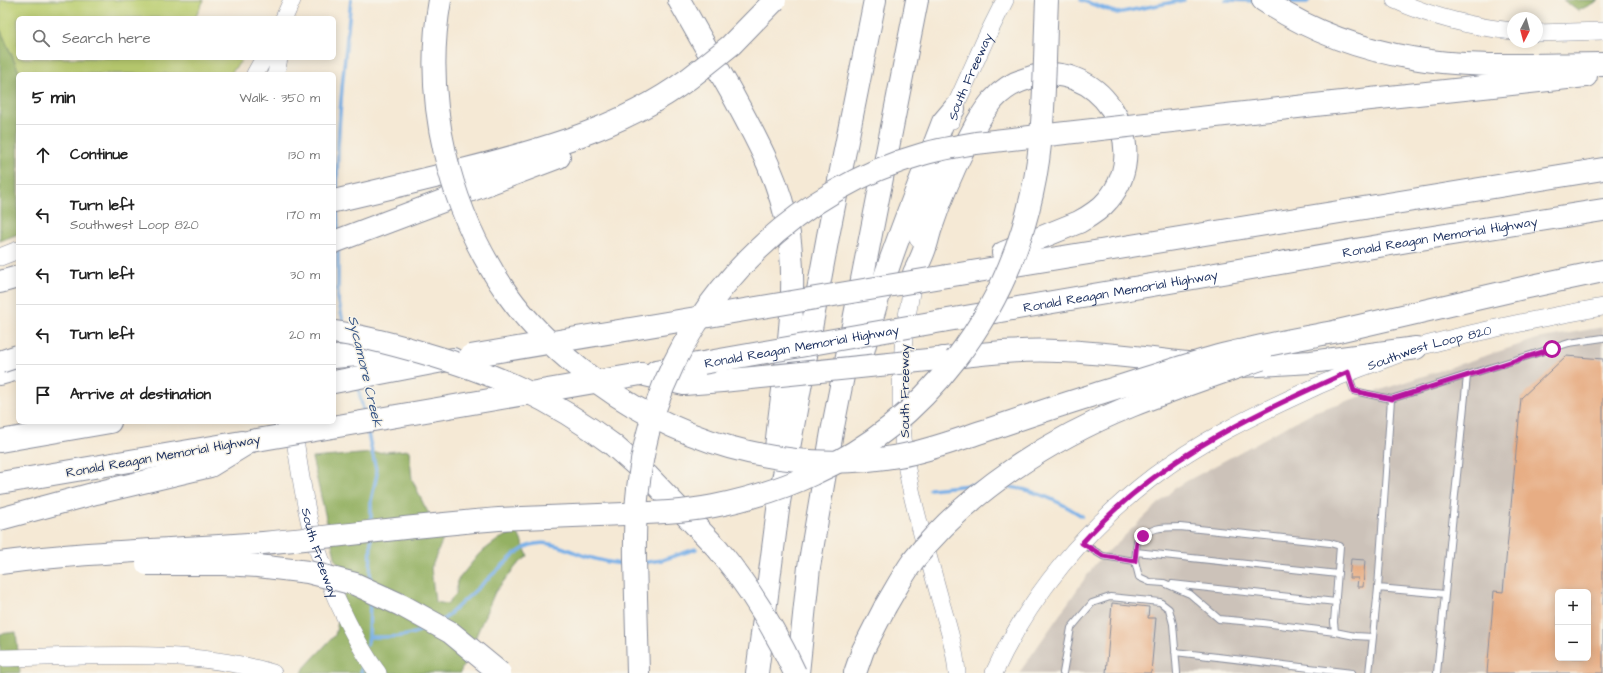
<!DOCTYPE html>
<html lang="en">
<head>
<meta charset="utf-8">
<style>
  body { margin:0; font-family:"Architects Daughter",sans-serif; background:#f6f6f6; color:#222 }
  .controls { position:absolute; right:12px; bottom:12px; display:grid; overflow:hidden; border-radius:6px; box-shadow:0 2px 10px #0003 }
  .controls button { width:36px; height:36px; display:grid; place-items:center; padding:0; border:0; border-bottom:1px solid #e0e0e0; background:#fff; color:#222; font:20px sans-serif }
  .compass { position:absolute; left:1507px; top:12px; width:36px; height:36px; border-radius:50%; background:#fff; box-shadow:0 2px 10px #0003; rotate:186deg }
  .stop { position:absolute; width:12px; height:12px; margin:-9px; border:3px solid #b5179e; border-radius:50%; background:#fff }
  .stop.end { background:#b5179e; border-color:#fff; box-shadow:0 1px 4px #0008 }
  .list { margin:0; padding:0; list-style:none }
  h2 { display:flex; justify-content:space-between; align-items:center; height:52px; margin:0; padding:0 16px; font-size:17px }
  h2 small { font-size:13px; font-weight:400; color:#767676 }
  .list li { display:grid; grid-template-columns:26px 1fr auto; gap:12px; align-items:center; box-sizing:border-box; height:60px; padding:0 16px; border-top:1px solid #e0e0e0 }
  .list b { display:block; font-size:15px; white-space:nowrap }
  .list p { margin:0; font-size:13px; white-space:nowrap; color:#767676 }
  .list em { font-size:13px; font-style:normal; color:#767676 }
  .icon { flex:none; width:22px; height:22px; fill:none; stroke:currentColor; stroke-width:2; stroke-linecap:round; stroke-linejoin:round }
  .map { position:relative; flex:none; width:1603px; height:673px; overflow:hidden }
  .search { position:absolute; background:#fff; box-shadow:0 2px 10px #0003; left:16px; top:16px; width:320px; height:44px; display:flex; align-items:center; gap:10px; box-sizing:border-box; padding:0 14px; border-radius:6px; color:#767676; font-size:15px }
  .panel { position:absolute; background:#fff; box-shadow:0 2px 10px #0003; left:16px; top:72px; width:320px; height:352px; border-radius:6px }
  .map>svg:first-child { display:block }
  .industrial { fill:#ccc2b9; fill-rule:evenodd }
  .green { fill:#bbce71; stroke:#6b7e68 }
  .forest { fill:#94b163; stroke:#587060 }
  .lines { fill:none; stroke-linecap:round; stroke-linejoin:round }
  .stream { stroke:#79b0e8; stroke-width:3.5 }
  .building { fill:#e7ad84; fill-rule:evenodd }
  .lane-casing { stroke:#888c9a; stroke-width:8 }
  .secondary-casing { stroke:#888c9a; stroke-width:18 }
  .highway-casing { stroke:#888c9a; stroke-width:24 }
  .lane { stroke:#fff; stroke-width:6 }
  .secondary { stroke:#fff; stroke-width:17 }
  .highway { stroke:#fff; stroke-width:22 }
  .highway-bridge-casing { stroke:#888c9a; stroke-width:24; stroke-linecap:butt }
  .highway-bridge { stroke:#fff; stroke-width:22 }
  .route { stroke:#b5179e; stroke-width:5 }
  .labels { text-anchor:middle; stroke-width:3; stroke-linejoin:round; paint-order:stroke }
  .street-label { font-size:13px; fill:#1b2f5e; stroke:#f7f3e8 }
  .water-label { font-size:14px; font-style:italic; fill:#375687; stroke:#f7f3e8 }
</style>
</head>
<body>
<div class="map">
<svg width="1603" height="673" viewBox="0 0 1603 673">
  <rect width="100%" height="100%" fill="#f7f3e8"/>
  <filter id="ink" filterUnits="userSpaceOnUse"><feTurbulence type="fractalNoise" baseFrequency=".025" numOctaves="2"/><feDisplacementMap in="SourceGraphic" scale="8" xChannelSelector="R" yChannelSelector="G"/><feConvolveMatrix kernelMatrix="1 2 1 2 8 2 1 2 1" color-interpolation-filters="sRGB"/></filter>
  <filter id="wash" filterUnits="userSpaceOnUse"><feTurbulence type="fractalNoise" baseFrequency=".012" numOctaves="4" result="noise"/><feDisplacementMap in="SourceGraphic" scale="16" xChannelSelector="R" yChannelSelector="G"/><feGaussianBlur stdDeviation="0.9" result="paint"/><feColorMatrix in="noise" values="0 0 0 0 0 0 0 0 0 0 0 0 0 0 0 0 0 1.4 0 .05"/><feComposite in="paint" operator="in"/></filter>
  <g filter="url(#wash)">
    <rect width="100%" height="100%" fill="#f5e9d5"/>
    <path class="industrial" d="M 1603,327 L 1603,673 L 1019,673 L 1095,564 L 1176,487 L 1313,412 L 1537,339 ZM 1558,592 L 1588,592 L 1588,658 L 1558,658 Z"/>
    <path class="green" d="M 0,0 L 204,0 L 196,16 L 197,18 L 18,18 L 18,58 L 238,58 L 241,61 L 230,74 L 20,74 L 0,29 Z"/>
    <path class="forest" d="M 1563,0 L 1599,0 L 1578,11 Z
      M 0,29 L 20,74 L 18,74 L 18,234 L 0,241 Z
      M 409,450 L 412,479 L 424,505 L 443,539 L 431,568 L 435,602 L 447,604 L 456,594 L 457,581 L 479,554 L 499,539 L 517,531 L 528,556 L 517,565 L 495,592 L 460,673 L 302,673 L 305,667 L 335,635 L 349,573 L 336,561 L 312,458 Z
      M 16,632 L 20,673 L 0,673 L 0,634 Z"/>
    <g class="lines">
      <path class="stream" d="M 1081,0 L 1117,13 L 1184,0
        M 1226,0 L 1257,1
        M 1283,2 L 1307,2 L 1309,0
        M 337,192 C 337,128 344,64 351,0
        M 337,208 L 338,232
        M 338,248 L 338,298 L 344,326
        M 357,384 L 364,413
        M 367,429 L 377,474 L 371,501 L 371,525
        M 1004,486 C 1032,489 1059,501 1082,516
        M 930,489 L 980,484
        M 641,563 L 662,560 L 696,549
        M 370,583 L 371,539
        M 443,620 L 515,554 C 519,552 524,548 528,546 C 548,538 567,550 585,556 C 598,560 613,564 627,564
        M 369,637 C 390,637 407,638 426,628
        M 367,645 L 369,637 L 370,599
        M 361,673 L 363,663"/>
    </g>
    <g id="blocks">
      <path class="building" d="M 1566,356 L 1603,359 L 1603,673 L 1487,673 L 1494,591 L 1503,592 L 1521,398 ZM 1558,592 L 1588,592 L 1588,658 L 1558,658 Z
        M 1351,559 L 1365,560 L 1363,587 L 1357,587 L 1358,578 L 1349,578 Z
        M 1112,603 L 1149,607 L 1148,618 L 1156,618 L 1151,673 L 1106,673 Z"/>
    </g>
  </g>
  <g filter="url(#ink)">
    <use href="#blocks" fill-opacity="0" stroke="#888c9a" stroke-width="1"/>
    <g class="lines">
      <g class="lane-casing">
        <path id="lane" d="M 1348,374 L 1354,391 L 1391,399 L 1569,343 L 1603,338
          M 1083,544 L 1103,556 L 1135,561
          M 1136,552 L 1338,574
          M 1172,584 L 1336,602
          M 1378,588 L 1391,399
          M 1445,594 L 1467,376
          M 1335,632 L 1334,622 L 1340,546 L 1330,543 L 1180,527 C 1161,527 1151,527 1137,541 L 1135,561 L 1139,577 L 1150,582 L 1164,583 L 1190,594 L 1219,619 L 1263,623 L 1335,632 L 1355,636 L 1373,637 L 1369,673
          M 1373,637 L 1378,588 L 1445,594 L 1437,673
          M 1175,652 L 1352,673
          M 1063,673 L 1071,628 L 1092,603 L 1110,597 L 1160,602 L 1169,609 L 1173,624 L 1177,673"/>
      </g>
      <g class="secondary-casing">
        <g id="secondary">
          <path d="M 1395,0 C 1432,17 1473,27 1513,31"/>
          <path d="M 284,18 L 292,0"/>
          <path d="M 1537,33 L 1603,31"/>
          <path d="M 255,74 L 264,58"/>
          <path d="M 276,74 L 279,58"/>
          <path id="s1" d="M 952,120 L 954,109 L 985,40 L 1005,0"/>
          <path d="M 918,239 L 943,147"/>
          <path d="M 0,257 L 18,250"/>
          <path d="M 914,271 C 912,288 909,305 906,322 C 899,372 899,436 910,485 C 918,524 930,561 940,599 C 947,623 955,648 957,673"/>
          <path id="s2" d="M 292,422 C 298,456 302,491 310,524 C 319,558 332,592 348,623 C 357,640 366,658 378,673"/>
          <path d="M 0,658 C 88,657 189,647 273,673"/>
          <path id="s3" d="M 994,673 C 1029,596 1087,527 1154,476 C 1199,442 1250,417 1300,394 C 1327,381 1354,370 1383,360 C 1394,356 1406,351 1418,347 C 1478,331 1541,318 1603,307"/>
        </g>
      </g>
      <g class="highway-casing">
        <g id="highway">
          <path d="M 679,0 C 696,30 713,60 730,90 C 755,136 781,181 789,234 C 799,305 783,377 776,448"/>
          <path d="M 1263,0 C 1308,30 1358,49 1412,58 C 1472,69 1541,64 1603,64"/>
          <path d="M 1333,103 L 1586,76"/>
          <path d="M 334,201 C 378,191 422,180 467,169 C 549,148 635,124 701,69"/>
          <path d="M 334,242 L 559,157"/>
          <path d="M 914,273 C 918,265 922,257 925,248 C 928,240 929,232 932,225 C 941,198 952,172 965,146 C 973,130 981,114 993,100 C 1002,90 1013,83 1026,79 C 1097,53 1156,144 1108,200 C 1100,210 1090,216 1079,222 L 1003,253"/>
          <path d="M 947,276 L 1603,169"/>
          <path d="M 0,282 L 18,277"/>
          <path id="s4" d="M 942,321 L 1408,241 L 1603,210"/>
          <path d="M 1338,331 L 1523,288 L 1603,271"/>
          <path d="M 863,352 C 882,273 914,198 943,122 L 954,109"/>
          <path d="M 334,357 L 394,352 L 411,353"/>
          <path d="M 943,358 C 981,354 1020,349 1058,351 C 1104,352 1150,359 1195,364"/>
          <path d="M 1241,366 L 1311,362 L 1416,348"/>
          <path d="M 656,371 L 703,363"/>
          <path d="M 0,374 L 18,369"/>
          <path d="M 641,374 L 684,384 L 722,381"/>
          <path d="M 334,382 L 453,359"/>
          <path d="M 0,441 L 110,422"/>
          <path d="M 613,445 L 648,476 L 718,549"/>
          <path d="M 0,483 L 242,442"/>
          <path d="M 0,519 L 96,493 L 210,466 L 251,441"/>
          <path d="M 635,559 L 638,673"/>
          <path d="M 757,673 L 779,502 L 828,236 L 875,0"/>
          <path d="M 798,673 L 809,567 L 832,432 L 917,0"/>
          <path d="M 855,673 L 863,650 L 885,607"/>
        </g>
      </g>
      <use href="#lane" class="lane"/>
      <use href="#secondary" class="secondary"/>
      <use href="#highway" class="highway"/>
      <g class="highway-bridge-casing">
        <g id="highway-bridge">
          <path d="M 440,0 C 422,101 449,211 508,295 C 528,323 553,347 580,369 C 671,442 783,476 899,456 C 927,451 954,441 981,432 C 1017,420 1054,407 1090,396 C 1133,383 1175,368 1218,356 C 1257,346 1298,339 1338,331"/>
          <path d="M 701,69 L 731,45 L 775,0"/>
          <path d="M 334,332 C 363,336 392,344 420,352 C 494,373 551,398 613,445"/>
          <path d="M 470,356 L 947,276"/>
          <path d="M 0,362 L 18,356"/>
          <path id="s5" d="M 703,363 L 942,321"/>
          <path d="M 722,381 L 938,359"/>
          <path d="M 251,441 L 641,374"/>
          <path d="M 718,549 C 749,587 775,629 795,673"/>
          <path d="M 635,559 C 634,508 639,457 655,409 C 695,289 801,188 923,154 C 940,149 958,146 976,143 L 1333,103"/>
          <path d="M 0,563 C 87,551 176,550 263,543 C 342,536 420,525 499,519 C 540,517 582,516 624,514 C 654,513 684,512 714,506 C 748,499 782,489 813,474 C 926,423 1006,314 1032,194 C 1046,132 1044,63 1047,0"/>
          <path d="M 147,564 L 223,564 L 258,566 L 308,572 L 355,584 L 401,605 L 450,632 L 500,673"/>
          <path d="M 885,607 C 894,592 903,575 913,561 C 967,492 1050,439 1131,406 C 1173,389 1218,374 1261,359"/>
        </g>
      </g>
      <use href="#highway-bridge" class="highway-bridge"/>
    </g>
  </g>
  <g class="lines" filter="url(#ink)">
    <path class="route" d="M 1143,536 L 1137,541 L 1135,561 L 1103,556 L 1082,543 C 1154,462 1242,420 1339,376 L 1348,372 L 1354,391 L 1392,399 L 1552,349"/>
  </g>
  <g class="labels">
    <g class="street-label">
      <text dy="5" stroke="none"><textPath href="#s1" startOffset="47">South Freeway</textPath></text>
      <text dy="5" stroke="none"><textPath href="#s4" startOffset="505">Ronald Reagan Memorial Highway</textPath></text>
      <text dy="5" stroke="none"><textPath href="#s4" startOffset="181">Ronald Reagan Memorial Highway</textPath></text>
      <text dy="5" stroke="none"><textPath href="#s5" startOffset="100">Ronald Reagan Memorial Highway</textPath></text>
      <text dy="5" stroke="none"><textPath href="#s3" startOffset="562">Southwest Loop 820</textPath></text>
      <text transform="translate(904 391) rotate(-90)" y="5">South Freeway</text>
      <text transform="translate(163 455) rotate(-10)" y="5">Ronald Reagan Memorial Highway</text>
      <text dy="5" stroke="none"><textPath href="#s2" startOffset="134">South Freeway</textPath></text>
    </g>
    <g class="water-label">
      <text transform="translate(366 371) rotate(77)" y="5">Sycamore Creek</text>
    </g>
  </g>
</svg>
<div class="controls">
<button>+</button>
<button>−</button>
</div>
<svg class="compass" viewBox="-18 -18 36 36"><path d="M0-13l5 13h-10z" fill="#e53935"/><path d="M0 13l5-13h-10z" fill="#767676"/></svg>
<div class="stop" style="left:1552px;top:349px"></div>
<div class="stop end" style="left:1143px;top:536px"></div>
<div class="search"><svg class="icon" aria-label="search" viewBox="0 0 24 24"><circle cx="10" cy="10" r="6"/><path d="M15 15l6 6"/></svg>Search here</div>
<section class="panel">
<h2>5 min<small>Walk · 350 m</small></h2>
<ul class="list">
<li><svg class="icon" aria-label="ahead" viewBox="0 0 24 24"><path d="M12 20V5M6 11l6-6 6 6"/></svg><div><b>Continue</b></div><em>130 m</em></li>
<li><svg class="icon" aria-label="left" viewBox="0 0 24 24"><path d="M17 20v-9H6M10 6l-5 5 5 5"/></svg><div><b>Turn left</b><p>Southwest Loop 820</p></div><em>170 m</em></li>
<li><svg class="icon" aria-label="left" viewBox="0 0 24 24"><path d="M17 20v-9H6M10 6l-5 5 5 5"/></svg><div><b>Turn left</b></div><em>30 m</em></li>
<li><svg class="icon" aria-label="left" viewBox="0 0 24 24"><path d="M17 20v-9H6M10 6l-5 5 5 5"/></svg><div><b>Turn left</b></div><em>20 m</em></li>
<li><svg class="icon" aria-label="arrive" viewBox="0 0 24 24"><path d="M6 21V4h12l-3 4 3 4H6"/></svg><div><b>Arrive at destination</b></div></li>
</ul>
</section>
</div>
</body>
</html>
